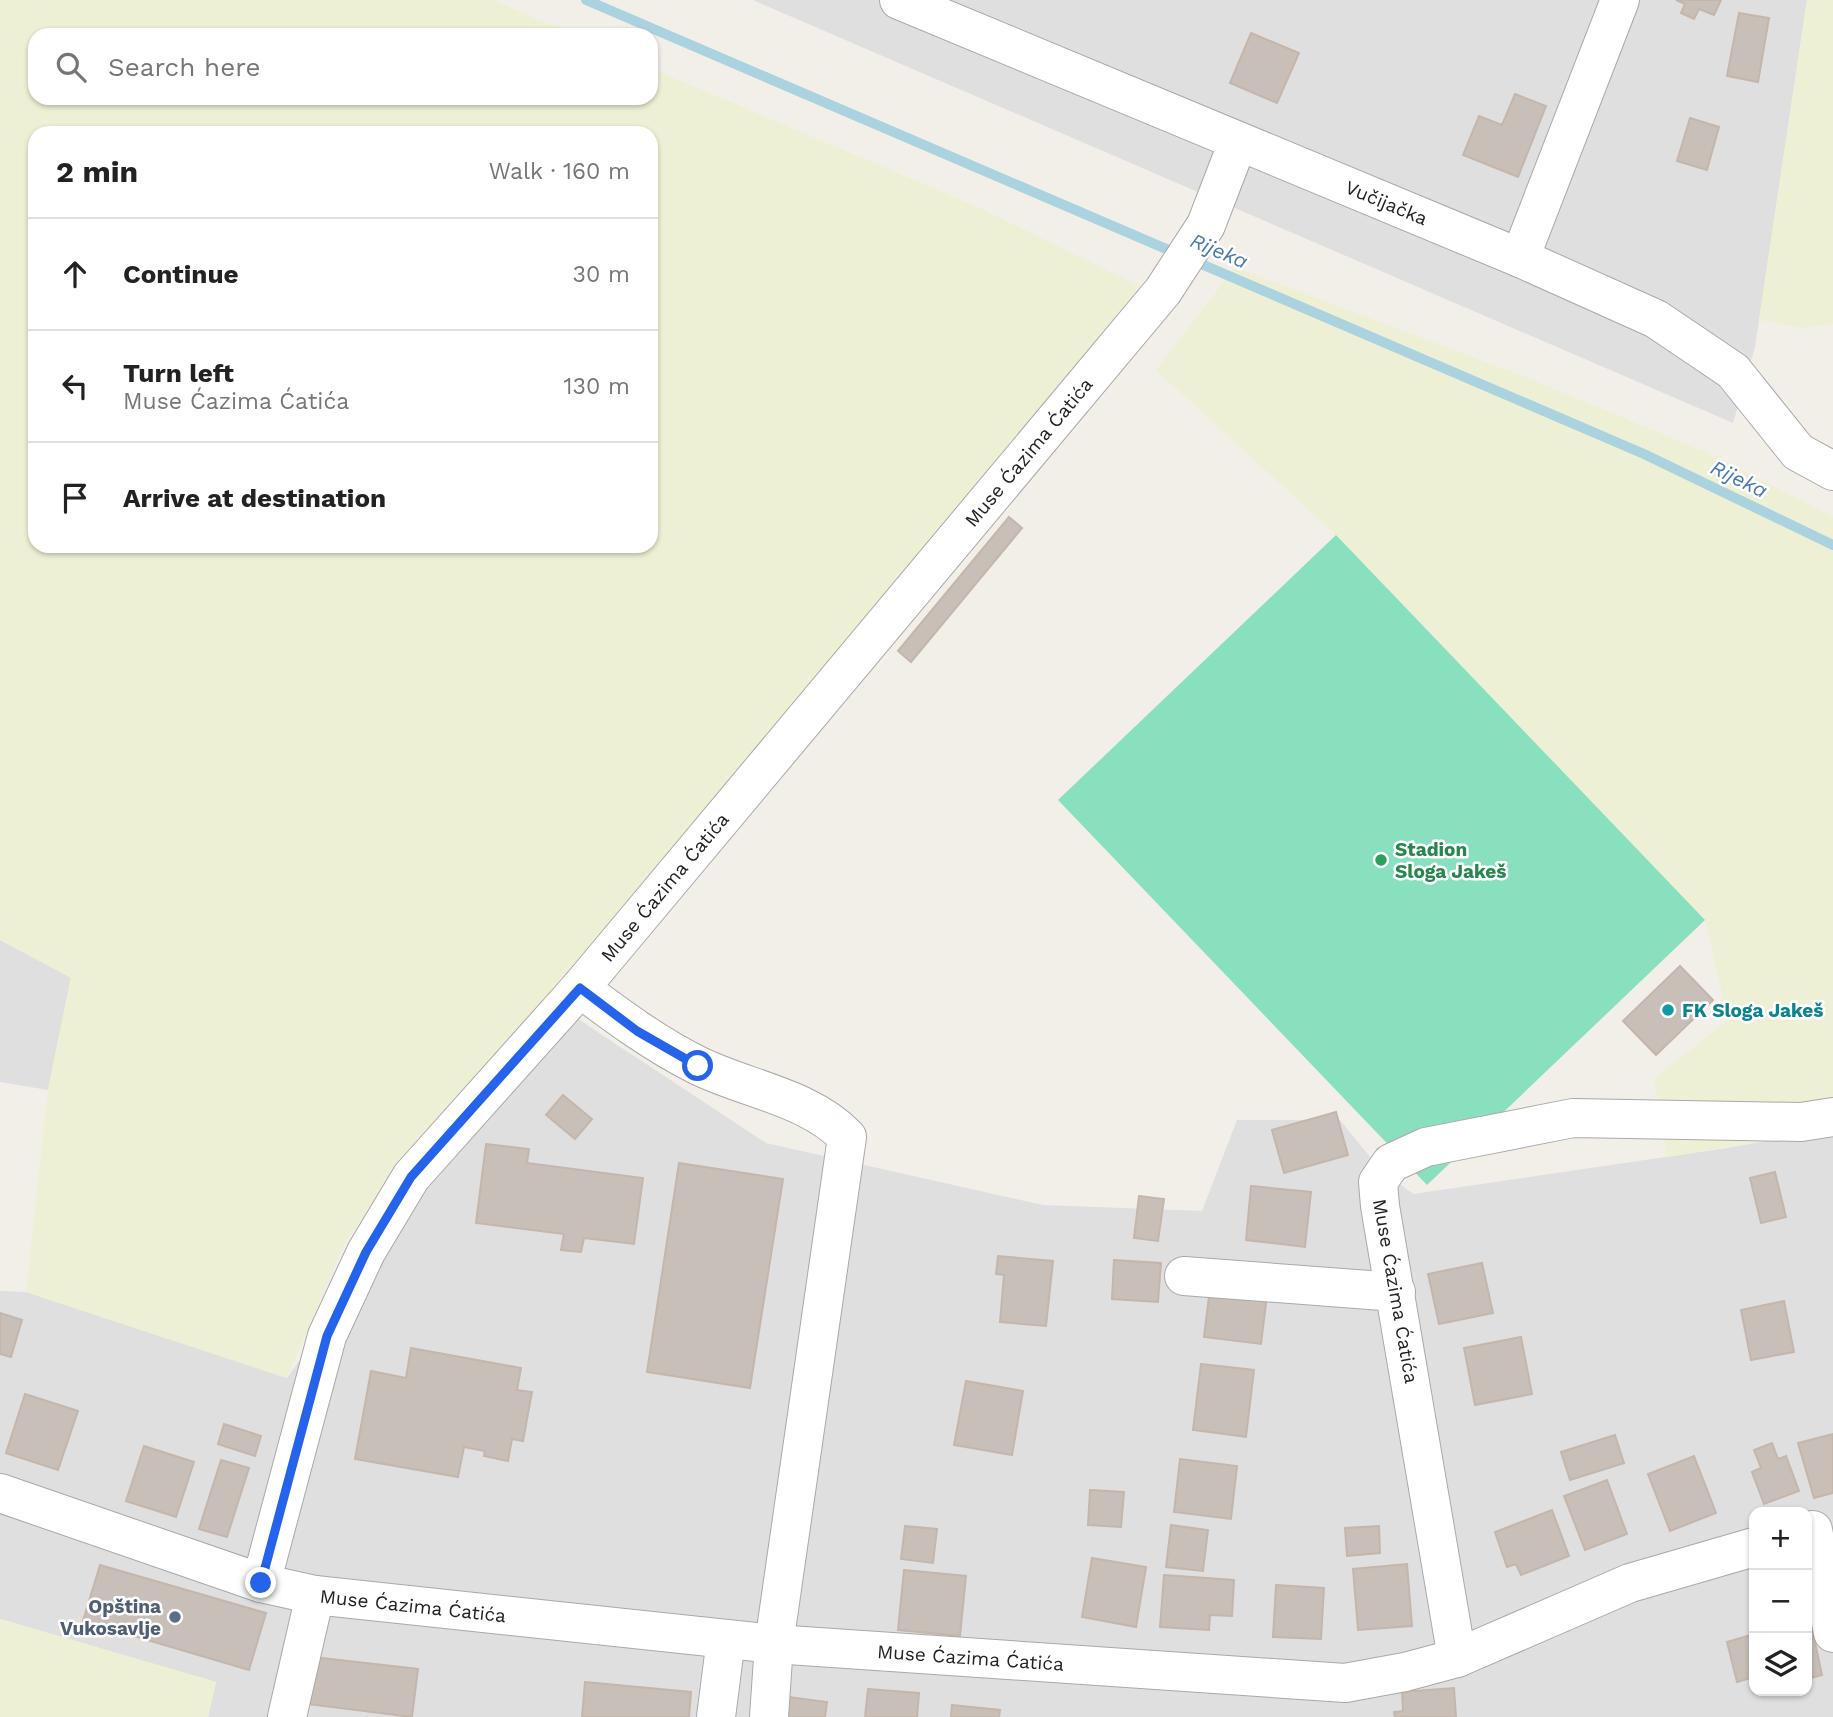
<!DOCTYPE html>
<html lang="en">
<head>
<meta charset="utf-8">
<style>
  body { margin:0; font-family:"Work Sans",sans-serif; background:#f6f6f6; color:#222 }
  .controls { position:absolute; right:21px; bottom:21px; display:grid; overflow:hidden; border-radius:14px; box-shadow:0 2px 5px #0004 }
  .controls button { width:63px; height:63px; display:grid; place-items:center; padding:0; border:0; border-bottom:2px solid #e0e0e0; background:#fff; color:#222; font:35px sans-serif }
  .stop { position:absolute; width:21px; height:21px; margin:-16px; border:5px solid #2563eb; border-radius:50%; background:#fff }
  .stop.end { background:#2563eb; border-color:#fff; box-shadow:0 2px 7px #0008 }
  .list { margin:0; padding:0; list-style:none }
  h2 { display:flex; justify-content:space-between; align-items:center; height:91px; margin:0; padding:0 28px; font-size:30px }
  h2 small { font-size:23px; font-weight:400; color:#767676 }
  .list li { display:grid; grid-template-columns:46px 1fr auto; gap:21px; align-items:center; box-sizing:border-box; height:112px; padding:0 28px; border-top:2px solid #e0e0e0 }
  .list b { display:block; font-size:26px; white-space:nowrap }
  .list p { margin:0; font-size:23px; white-space:nowrap; color:#767676 }
  .list em { font-size:23px; font-style:normal; color:#767676 }
  .icon { flex:none; width:38px; height:38px; fill:none; stroke:currentColor; stroke-width:2; stroke-linecap:round; stroke-linejoin:round }
  .map { position:relative; flex:none; width:1833px; height:1717px; overflow:hidden }
  .search { position:absolute; background:#fff; box-shadow:0 2px 5px #0004; left:28px; top:28px; width:630px; height:77px; display:flex; align-items:center; gap:18px; box-sizing:border-box; padding:0 24px; border-radius:21px; color:#767676; font-size:26px }
  .panel { position:absolute; background:#fff; box-shadow:0 2px 5px #0004; left:28px; top:126px; width:630px; height:427px; border-radius:21px }
  .map>svg:first-child { display:block }
  .residential { fill:#e0dfdf; fill-rule:evenodd }
  .farmland { fill:#eef0d5; fill-rule:evenodd }
  .pitch { fill:#88e0be }
  .lines { fill:none; stroke-linecap:round; stroke-linejoin:round }
  .stream { stroke:#aad3df; stroke-width:10 }
  .building { fill:#c7bfb8; stroke:#c4b6ab; stroke-width:2 }
  .minor-casing { stroke:#a9a9a9; stroke-width:40 }
  .minor { stroke:#fff; stroke-width:38 }
  .route { stroke:#2563eb; stroke-width:9 }
  .leisure-dot { fill:#2e9e5b; stroke:#fff; stroke-width:2.5 }
  .culture-dot { fill:#0f9aa8; stroke:#fff; stroke-width:2.5 }
  .service-dot { fill:#5c6f8a; stroke:#fff; stroke-width:2.5 }
  .labels { text-anchor:middle; stroke-width:5; stroke-linejoin:round; paint-order:stroke }
  .street-label { font-size:19px; fill:#222; stroke:#fff }
  .leisure-label { font-size:19px; font-weight:bold; fill:#27864d; stroke:#fff; text-anchor:start }
  .culture-label { font-size:19px; font-weight:bold; fill:#0d838f; stroke:#fff; text-anchor:start }
  .service-label { font-size:19px; font-weight:bold; fill:#4e5e75; stroke:#fff; text-anchor:end }
  .water-label { font-size:21px; font-style:italic; fill:#4a7aab; stroke:#fff }
</style>
</head>
<body>
<div class="map">
<svg width="1833" height="1717" viewBox="0 0 1833 1717">
  <rect width="100%" height="100%" fill="#f2efe9"/>
  <path class="residential" d="M 753,0 L 1807,0 L 1755,347 L 1733,423 Z
    M 0,940 L 71,977 L 48,1090 L 0,1082 Z
    M 575,1017 L 766,1143 L 1043,1205 L 1202,1211 L 1237,1120 L 1340,1120 L 1379,1168 L 1413,1194 L 1727,1148 L 1833,1129 L 1833,1717 L 208,1717 L 216,1682 L 0,1619 L 0,1291 L 26,1292 L 287,1378 L 427,1185 ZM 1754,1512 L 1807,1512 L 1807,1691 L 1754,1691 Z"/>
  <path class="farmland" d="M 0,0 L 493,0 L 575,35 L 35,35 L 35,98 L 651,98 L 651,68 L 980,208 L 1168,300 L 422,1137 L 345,1243 L 287,1378 L 26,1292 L 48,1090 L 71,978 L 0,940 ZM 35,133 L 651,133 L 651,546 L 35,546 Z
    M 1807,0 L 1833,0 L 1833,324 L 1801,328 L 1759,320 Z
    M 1235,267 L 1541,383 L 1717,457 L 1833,517 L 1833,1129 L 1667,1157 L 1654,1078 L 1728,1020 L 1705,920 L 1336,535 L 1156,370 Z
    M 0,1619 L 216,1682 L 208,1717 L 0,1717 Z"/>
  <path class="pitch" d="M 1336,535 L 1705,920 L 1427,1185 L 1058,800 Z"/>
  <g class="lines">
    <path class="stream" d="M 586,0 L 1644,454 L 1833,545"/>
  </g>
  <path class="building" d="M 1676,0 L 1721,0 L 1714,15 L 1699,9 L 1694,19 L 1681,13 L 1685,4 Z
    M 1739,13 L 1769,18 L 1758,82 L 1727,76 Z
    M 1251,33 L 1299,53 L 1277,103 L 1230,83 Z
    M 1515,94 L 1546,106 L 1518,177 L 1463,155 L 1479,116 L 1502,125 Z
    M 1690,118 L 1719,127 L 1707,170 L 1677,161 Z
    M 1009,517 L 1022,528 L 911,662 L 898,651 Z
    M 1680,966 L 1713,1000 L 1656,1055 L 1623,1021 Z
    M 563,1095 L 592,1119 L 575,1139 L 546,1115 Z
    M 1336,1112 L 1348,1155 L 1284,1173 L 1272,1130 Z
    M 486,1144 L 529,1149 L 527,1163 L 643,1178 L 634,1244 L 584,1238 L 581,1252 L 561,1250 L 564,1234 L 476,1223 Z
    M 679,1163 L 783,1179 L 750,1388 L 647,1372 Z
    M 1775,1172 L 1786,1217 L 1761,1223 L 1750,1178 Z
    M 1251,1186 L 1311,1192 L 1305,1247 L 1246,1240 Z
    M 1139,1196 L 1164,1199 L 1158,1241 L 1134,1238 Z
    M 998,1256 L 1053,1261 L 1046,1326 L 1000,1322 L 1004,1275 L 996,1274 Z
    M 1114,1260 L 1161,1263 L 1158,1302 L 1112,1299 Z
    M 1482,1263 L 1493,1313 L 1439,1324 L 1428,1274 Z
    M 1210,1288 L 1267,1295 L 1261,1344 L 1204,1337 Z
    M 1784,1301 L 1794,1352 L 1751,1360 L 1741,1310 Z
    M 0,1313 L 22,1320 L 11,1357 L 0,1354 Z
    M 1521,1337 L 1532,1394 L 1475,1405 L 1464,1348 Z
    M 411,1348 L 521,1368 L 517,1390 L 532,1392 L 523,1441 L 512,1439 L 508,1461 L 484,1456 L 485,1451 L 464,1447 L 458,1477 L 355,1459 L 371,1371 L 406,1378 Z
    M 1201,1364 L 1254,1370 L 1246,1437 L 1193,1430 Z
    M 966,1381 L 1023,1391 L 1012,1455 L 954,1445 Z
    M 25,1394 L 78,1411 L 58,1470 L 6,1453 Z
    M 224,1424 L 261,1436 L 255,1456 L 218,1444 Z
    M 1833,1434 L 1833,1493 L 1814,1498 L 1798,1443 Z
    M 1615,1435 L 1624,1463 L 1570,1480 L 1561,1452 Z
    M 1772,1443 L 1778,1459 L 1786,1456 L 1799,1491 L 1764,1504 L 1752,1472 L 1761,1468 L 1754,1450 Z
    M 144,1446 L 194,1462 L 176,1517 L 126,1501 Z
    M 1694,1456 L 1716,1513 L 1670,1531 L 1648,1474 Z
    M 1180,1459 L 1237,1466 L 1231,1519 L 1174,1512 Z
    M 221,1460 L 249,1468 L 227,1537 L 199,1529 Z
    M 1607,1480 L 1627,1534 L 1585,1550 L 1564,1496 Z
    M 1090,1490 L 1124,1492 L 1121,1527 L 1088,1525 Z
    M 1552,1510 L 1569,1556 L 1521,1575 L 1516,1564 L 1507,1567 L 1495,1532 Z
    M 1171,1525 L 1208,1530 L 1203,1571 L 1166,1567 Z
    M 905,1526 L 937,1529 L 933,1563 L 901,1559 Z
    M 1379,1526 L 1380,1553 L 1347,1556 L 1345,1528 Z
    M 1092,1558 L 1146,1567 L 1136,1627 L 1082,1617 Z
    M 1407,1564 L 1412,1626 L 1358,1630 L 1353,1569 Z
    M 100,1565 L 266,1613 L 249,1670 L 83,1621 Z
    M 904,1570 L 966,1576 L 960,1636 L 898,1630 Z
    M 1164,1575 L 1234,1580 L 1232,1616 L 1210,1615 L 1209,1630 L 1160,1627 Z
    M 1276,1585 L 1324,1588 L 1321,1639 L 1273,1637 Z
    M 1811,1623 L 1822,1675 L 1807,1679 L 1807,1624 Z
    M 1754,1634 L 1754,1677 L 1737,1682 L 1727,1642 Z
    M 313,1657 L 418,1669 L 412,1717 L 307,1704 Z
    M 585,1682 L 691,1692 L 689,1717 L 582,1717 Z
    M 1454,1688 L 1456,1717 L 1395,1717 L 1394,1712 L 1403,1711 L 1402,1692 Z
    M 868,1689 L 919,1693 L 917,1717 L 865,1717 Z
    M 781,1696 L 827,1702 L 825,1717 L 778,1717 Z
    M 952,1705 L 1000,1710 L 999,1717 L 951,1717 Z"/>
  <g class="lines">
    <g class="minor-casing">
      <g id="minor">
        <path id="s1" d="M 899,0 L 1520,258 L 1656,319 L 1733,371 L 1798,452 L 1833,471"/>
        <path d="M 1520,258 L 1620,0"/>
        <path d="M 580,988 C 617,1016 655,1044 697,1065 C 745,1089 809,1097 847,1137 L 774,1644 L 769,1717"/>
        <path d="M 1184,1276 L 1396,1292"/>
        <path id="s2" d="M 0,1493 L 261,1583 L 315,1595 L 774,1644 L 1345,1683 L 1405,1672 L 1457,1658 L 1630,1583 L 1754,1547"/>
        <path d="M 1813,1530 L 1833,1633"/>
        <path id="s3" d="M 261,1583 L 327,1336 L 366,1252 L 411,1177 L 580,988 L 1163,291 L 1206,225 L 1238,142"/>
        <path d="M 1457,1658 L 1380,1206 L 1378,1182 L 1391,1163 L 1426,1147 L 1573,1118 L 1801,1122 L 1833,1117"/>
        <path d="M 287,1717 L 315,1595"/>
        <path d="M 716,1717 L 726,1639"/>
      </g>
    </g>
    <use href="#minor" class="minor"/>
  </g>
  <g class="lines">
    <path class="route" d="M 261,1583 L 327,1336 L 366,1252 L 411,1177 L 580,988 L 637,1031 L 698,1066"/>
  </g>
  <circle class="leisure-dot" cx="1381" cy="860" r="7"/>
  <circle class="culture-dot" cx="1668" cy="1010" r="7"/>
  <circle class="service-dot" cx="175" cy="1617" r="7"/>
  <g class="labels">
    <g class="street-label">
      <text dy="7" stroke="none"><textPath href="#s1" startOffset="528">Vučijačka</textPath></text>
      <text dy="7" stroke="none"><textPath href="#s3" startOffset="1388">Muse Ćazima Ćatića</textPath></text>
      <text dy="7" stroke="none"><textPath href="#s3" startOffset="821">Muse Ćazima Ćatića</textPath></text>
      <text transform="translate(1396 1291) rotate(80)" y="7">Muse Ćazima Ćatića</text>
      <text dy="7" stroke="none"><textPath href="#s2" startOffset="430">Muse Ćazima Ćatića</textPath></text>
      <text dy="7" stroke="none"><textPath href="#s2" startOffset="990">Muse Ćazima Ćatića</textPath></text>
    </g>
    <g class="leisure-label">
      <text x="1395" y="856">Stadion<tspan x="1395" dy="22">Sloga Jakeš</tspan></text>
    </g>
    <g class="culture-label">
      <text x="1682" y="1017">FK Sloga Jakeš</text>
    </g>
    <g class="service-label">
      <text x="161" y="1613">Opština<tspan x="161" dy="22">Vukosavlje</tspan></text>
    </g>
    <g class="water-label">
      <text transform="translate(1219 251) rotate(23)" y="7">Rijeka</text>
      <text transform="translate(1739 479) rotate(26)" y="7">Rijeka</text>
    </g>
  </g>
</svg>
<div class="controls">
<button>+</button>
<button>−</button>
<button><svg class="icon" aria-label="layers" viewBox="0 0 24 24"><path d="M12 4l9 5-9 5-9-5zM3 14l9 5 9-5"/></svg></button>
</div>
<div class="stop" style="left:698px;top:1066px"></div>
<div class="stop end" style="left:261px;top:1583px"></div>
<div class="search"><svg class="icon" aria-label="search" viewBox="0 0 24 24"><circle cx="10" cy="10" r="6"/><path d="M15 15l6 6"/></svg>Search here</div>
<section class="panel">
<h2>2 min<small>Walk · 160 m</small></h2>
<ul class="list">
<li><svg class="icon" aria-label="ahead" viewBox="0 0 24 24"><path d="M12 20V5M6 11l6-6 6 6"/></svg><div><b>Continue</b></div><em>30 m</em></li>
<li><svg class="icon" aria-label="left" viewBox="0 0 24 24"><path d="M17 20v-9H6M10 6l-5 5 5 5"/></svg><div><b>Turn left</b><p>Muse Ćazima Ćatića</p></div><em>130 m</em></li>
<li><svg class="icon" aria-label="arrive" viewBox="0 0 24 24"><path d="M6 21V4h12l-3 4 3 4H6"/></svg><div><b>Arrive at destination</b></div></li>
</ul>
</section>
</div>
</body>
</html>
